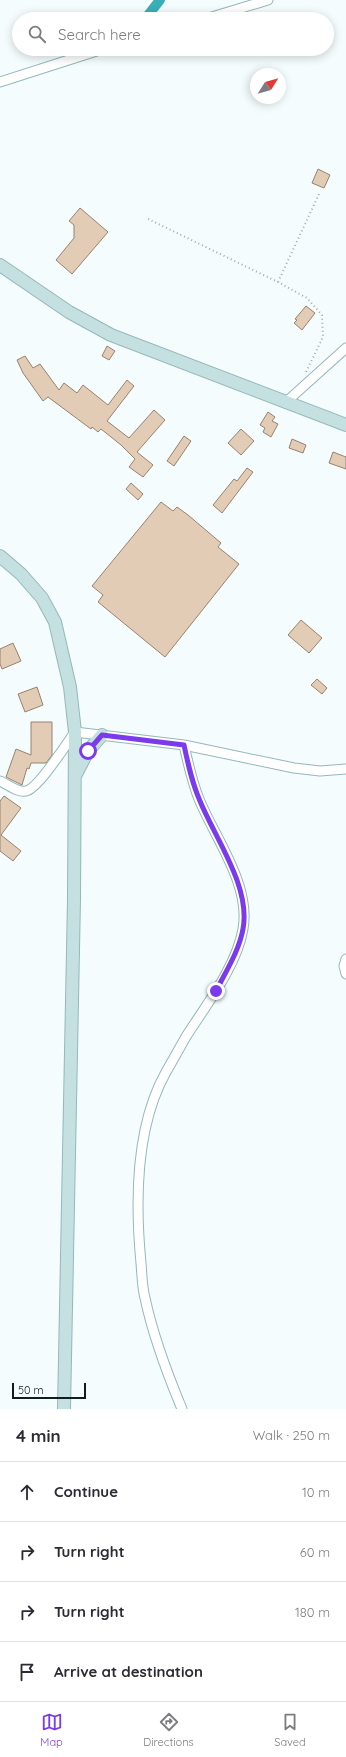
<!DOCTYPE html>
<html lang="en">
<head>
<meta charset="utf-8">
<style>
  body { margin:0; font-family:Quicksand,sans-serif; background:#f7f7f7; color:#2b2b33 }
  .compass { position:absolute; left:250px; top:68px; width:36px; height:36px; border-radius:50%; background:#fff; box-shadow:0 2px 10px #0003; rotate:53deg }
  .scale { position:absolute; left:12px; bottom:10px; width:74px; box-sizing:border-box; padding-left:4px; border:2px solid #0f1d1e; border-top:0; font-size:11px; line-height:14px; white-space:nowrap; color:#0f1d1e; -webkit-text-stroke:3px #f5fcfd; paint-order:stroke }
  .stop { position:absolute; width:12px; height:12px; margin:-9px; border:3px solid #7c3aed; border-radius:50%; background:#fff }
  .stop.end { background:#7c3aed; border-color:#fff; box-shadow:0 1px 4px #0008 }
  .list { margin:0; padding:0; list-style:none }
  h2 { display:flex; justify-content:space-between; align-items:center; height:52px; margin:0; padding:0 16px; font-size:17px }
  h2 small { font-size:13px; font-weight:400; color:#7c7c81 }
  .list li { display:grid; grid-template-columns:26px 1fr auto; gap:12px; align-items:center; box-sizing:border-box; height:60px; padding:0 16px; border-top:1px solid #e1e1e2 }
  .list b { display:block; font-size:15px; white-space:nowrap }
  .list em { font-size:13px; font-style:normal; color:#7c7c81 }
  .icon { flex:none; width:22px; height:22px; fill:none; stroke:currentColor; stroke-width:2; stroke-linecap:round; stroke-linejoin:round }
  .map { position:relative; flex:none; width:346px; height:1409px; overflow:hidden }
  .search { position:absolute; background:#fff; box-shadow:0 2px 10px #0003; left:12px; right:12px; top:12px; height:44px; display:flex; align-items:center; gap:10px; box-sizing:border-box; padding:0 14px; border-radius:22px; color:#7c7c81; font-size:15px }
  .sheet { height:292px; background:#fff }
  nav { display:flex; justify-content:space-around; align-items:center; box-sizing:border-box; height:56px; border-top:1px solid #e1e1e2; background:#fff; font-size:11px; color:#7c7c81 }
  nav a { display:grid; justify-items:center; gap:2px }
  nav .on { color:#7c3aed }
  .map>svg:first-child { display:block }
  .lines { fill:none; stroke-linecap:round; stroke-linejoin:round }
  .canal { stroke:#3aafb7; stroke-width:10 }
  .building { fill:#e3ccb6; stroke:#97826e }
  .street-casing { stroke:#94b8ba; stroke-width:11 }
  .secondary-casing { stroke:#94b8ba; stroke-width:14 }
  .path { stroke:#a2abac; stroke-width:2; stroke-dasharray:1 3; stroke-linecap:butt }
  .street { stroke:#fff; stroke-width:9 }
  .secondary { stroke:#c5e0e1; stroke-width:12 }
  .route { stroke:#7c3aed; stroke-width:5 }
</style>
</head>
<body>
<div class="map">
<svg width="346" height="1409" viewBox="0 0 346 1409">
  <rect width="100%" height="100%" fill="#f5fcfd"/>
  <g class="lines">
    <path class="canal" d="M 145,19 L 160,0"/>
  </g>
  <path class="building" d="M 318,169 L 330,175 L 324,188 L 312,183 Z
    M 80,208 L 108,232 L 72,274 L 56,260 L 74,238 L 74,225 L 69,221 Z
    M 306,306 L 315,313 L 302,330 L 294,323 L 297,320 L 295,319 Z
    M 107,346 L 115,351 L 109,360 L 102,356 Z
    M 25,356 L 33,368 L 40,364 L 59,390 L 64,383 L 77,393 L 83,385 L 108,405 L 127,380 L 134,386 L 107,421 L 129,438 L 154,410 L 165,420 L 137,452 L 153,465 L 143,477 L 129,467 L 135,459 L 121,445 L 101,429 L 98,432 L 92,427 L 91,429 L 48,397 L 43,401 L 23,373 L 17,360 Z
    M 268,412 L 275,417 L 272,421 L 278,424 L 271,437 L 263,432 L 265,428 L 260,425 Z
    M 241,429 L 254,441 L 241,455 L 228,443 Z
    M 184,436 L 191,441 L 174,466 L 167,461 Z
    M 292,439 L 306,445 L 303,453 L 289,448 Z
    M 333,452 L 346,457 L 346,469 L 329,463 Z
    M 247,468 L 253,472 L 222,513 L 213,505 L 234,479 L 237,481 Z
    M 131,483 L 143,494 L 138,500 L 126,489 Z
    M 161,502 L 173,511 L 177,507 L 188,515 L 221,543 L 218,547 L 239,564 L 165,657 L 98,602 L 103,595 L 92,586 Z
    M 301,620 L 322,638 L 309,653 L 288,635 Z
    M 13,643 L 21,661 L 2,669 L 0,664 L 0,649 Z
    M 317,679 L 327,688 L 322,694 L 311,685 Z
    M 37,687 L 43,705 L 25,712 L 18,694 Z
    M 31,722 L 52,722 L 52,755 L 46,763 L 31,763 L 29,769 L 27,768 L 22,785 L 6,777 L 16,749 L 31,755 Z
    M 4,796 L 21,808 L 1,835 L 21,851 L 13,861 L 0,851 L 0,801 Z"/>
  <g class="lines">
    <g class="street-casing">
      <path id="street" d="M 205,19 L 268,0
        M 0,82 L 103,49
        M 285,403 L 346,348
        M 0,781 C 7,784 18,793 26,791 C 38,789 67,743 75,732 L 184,745 L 294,768 L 320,771 L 346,769
        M 346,959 L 344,966 L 346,974
        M 182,1409 C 167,1373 153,1336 145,1298 C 142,1287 142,1274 141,1263 C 135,1201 135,1127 166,1072 C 173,1060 180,1047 187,1035 C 207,1004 237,965 243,929 C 251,885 215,838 199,799 C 192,782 188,763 184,745"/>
    </g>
    <g class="secondary-casing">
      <path id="secondary" d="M 0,265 L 69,312 L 111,335 L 346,425
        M 0,556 L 21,574 L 42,598 L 55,622 L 70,687 L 75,732 L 74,899 L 64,1409
        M 75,776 L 88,751 L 102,735"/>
    </g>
    <path class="path" d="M 148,219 L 278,282 L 307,298 L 322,315 L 323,337 L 306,372
      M 278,282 L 319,194"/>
    <use href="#street" class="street"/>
    <use href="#secondary" class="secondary"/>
  </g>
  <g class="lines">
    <path class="route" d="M 88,751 L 102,735 L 184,745 C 188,764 192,783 200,801 C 215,838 251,887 243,929 C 239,951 226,971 216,991"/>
  </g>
</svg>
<svg class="compass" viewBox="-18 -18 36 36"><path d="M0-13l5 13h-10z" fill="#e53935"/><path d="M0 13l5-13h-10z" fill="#7c7c81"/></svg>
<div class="scale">50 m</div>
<div class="stop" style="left:88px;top:751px"></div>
<div class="stop end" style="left:216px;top:991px"></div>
<div class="search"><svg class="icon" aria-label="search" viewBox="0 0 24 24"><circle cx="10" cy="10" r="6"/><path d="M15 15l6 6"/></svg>Search here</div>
</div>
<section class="sheet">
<h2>4 min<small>Walk · 250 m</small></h2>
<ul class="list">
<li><svg class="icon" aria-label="ahead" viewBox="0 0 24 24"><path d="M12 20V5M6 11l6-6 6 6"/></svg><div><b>Continue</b></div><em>10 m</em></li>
<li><svg class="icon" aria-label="right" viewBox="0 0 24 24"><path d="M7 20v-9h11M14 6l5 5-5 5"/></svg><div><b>Turn right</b></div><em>60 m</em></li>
<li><svg class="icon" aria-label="right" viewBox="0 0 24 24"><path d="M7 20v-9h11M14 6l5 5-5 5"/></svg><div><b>Turn right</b></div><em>180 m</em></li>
<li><svg class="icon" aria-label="arrive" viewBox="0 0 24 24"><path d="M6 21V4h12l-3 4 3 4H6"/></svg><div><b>Arrive at destination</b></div></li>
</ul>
</section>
<nav>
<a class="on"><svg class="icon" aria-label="map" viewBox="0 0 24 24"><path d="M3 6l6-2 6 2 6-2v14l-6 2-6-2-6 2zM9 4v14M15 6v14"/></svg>Map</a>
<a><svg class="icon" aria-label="directions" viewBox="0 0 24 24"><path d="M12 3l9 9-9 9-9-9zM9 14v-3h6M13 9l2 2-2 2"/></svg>Directions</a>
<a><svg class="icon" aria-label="saved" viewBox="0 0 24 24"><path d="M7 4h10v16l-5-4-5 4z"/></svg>Saved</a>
</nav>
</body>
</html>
